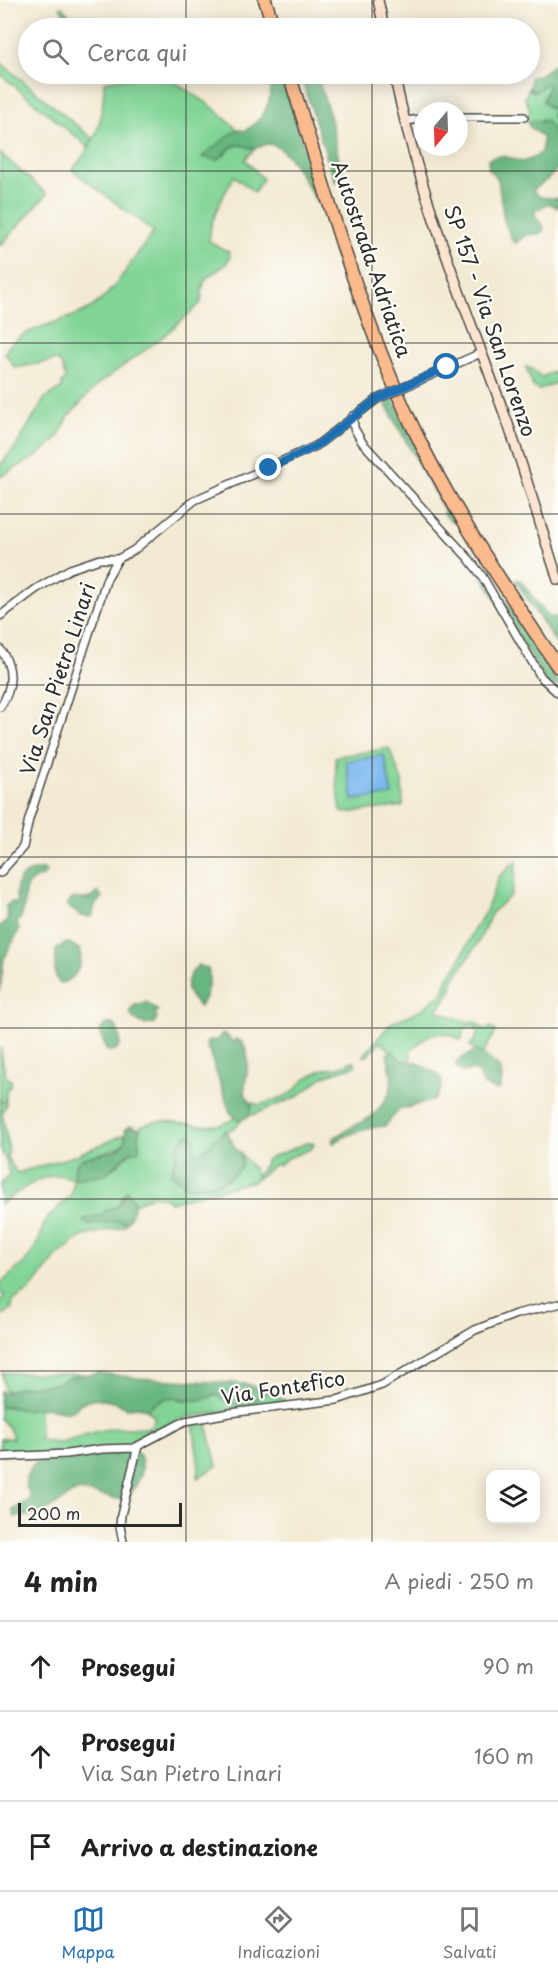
<!DOCTYPE html>
<html lang="it">
<head>
<meta charset="utf-8">
<style>
  body { margin:0; font-family:"Playpen Sans",sans-serif; background:#f2f2f2; color:#222 }
  .controls { position:absolute; right:18px; bottom:18px; display:grid; overflow:hidden; border-radius:12px; box-shadow:0 3px 15px #0003 }
  .controls button { width:54px; height:54px; display:grid; place-items:center; padding:0; border:0; border-bottom:2px solid #e0e0e0; background:#fff; color:#222; font:30px sans-serif }
  .compass { position:absolute; left:414px; top:102px; width:54px; height:54px; border-radius:50%; background:#fff; box-shadow:0 3px 15px #0003; rotate:199deg }
  .scale { position:absolute; left:18px; bottom:15px; width:164px; box-sizing:border-box; padding-left:6px; border:3px solid #2b2b2b; border-top:0; font-size:16px; line-height:21px; white-space:nowrap; color:#2b2b2b; -webkit-text-stroke:4px #fdfcf7; paint-order:stroke }
  .stop { position:absolute; width:18px; height:18px; margin:-14px; border:4px solid #1f6fb2; border-radius:50%; background:#fff }
  .stop.end { background:#1f6fb2; border-color:#fff; box-shadow:0 2px 6px #0008 }
  .list { margin:0; padding:0; list-style:none }
  h2 { display:flex; justify-content:space-between; align-items:center; height:78px; margin:0; padding:0 24px; font-size:26px }
  h2 small { font-size:20px; font-weight:400; color:#767676 }
  .list li { display:grid; grid-template-columns:39px 1fr auto; gap:18px; align-items:center; box-sizing:border-box; height:90px; padding:0 24px; border-top:2px solid #e0e0e0 }
  .list b { display:block; font-size:22px; white-space:nowrap }
  .list p { margin:0; font-size:20px; white-space:nowrap; color:#767676 }
  .list em { font-size:20px; font-style:normal; color:#767676 }
  .icon { flex:none; width:33px; height:33px; fill:none; stroke:currentColor; stroke-width:2; stroke-linecap:round; stroke-linejoin:round }
  .map { position:relative; flex:none; width:558px; height:1542px; overflow:hidden }
  .search { position:absolute; background:#fff; box-shadow:0 3px 15px #0003; left:18px; right:18px; top:18px; height:66px; display:flex; align-items:center; gap:15px; box-sizing:border-box; padding:0 21px; border-radius:33px; color:#767676; font-size:22px }
  .sheet { height:348px; background:#fff }
  nav { display:flex; justify-content:space-around; align-items:center; box-sizing:border-box; height:84px; border-top:2px solid #e0e0e0; background:#fff; font-size:16px; color:#767676 }
  nav a { display:grid; justify-items:center; gap:3px }
  nav .on { color:#1f6fb2 }
  .map>svg:first-child { display:block }
  .green { fill:#81d496; stroke:#568060; stroke-width:1.5 }
  .forest { fill:#68b67f; stroke:#4a7055; stroke-width:1.5 }
  .water { fill:#7bb9ee; stroke:#53728c; stroke-width:1.5 }
  .lines { fill:none; stroke-linecap:round; stroke-linejoin:round }
  .street-casing { stroke:#494844; stroke-width:10 }
  .secondary-casing { stroke:#494844; stroke-width:12 }
  .highway-casing { stroke:#494844; stroke-width:15 }
  .street { stroke:#fff; stroke-width:7 }
  .secondary { stroke:#fde4d1; stroke-width:9 }
  .highway { stroke:#fbbb8d; stroke-width:12 }
  .street-bridge-casing { stroke:#494844; stroke-width:10; stroke-linecap:butt }
  .street-bridge { stroke:#fff; stroke-width:7 }
  .route { stroke:#1f6fb2; stroke-width:8 }
  .grid { fill:none; stroke:#2b2b2b; stroke-width:1.5; stroke-opacity:0.55 }
  .labels { text-anchor:middle; stroke-width:4.5; stroke-linejoin:round; paint-order:stroke }
  .street-label { font-size:20px; fill:#2b2b2b; stroke:#fdfcf7 }
</style>
</head>
<body>
<div class="map">
<svg width="558" height="1542" viewBox="0 0 558 1542">
  <rect width="100%" height="100%" fill="#fdfcf7"/>
  <filter id="ink" filterUnits="userSpaceOnUse"><feTurbulence type="fractalNoise" baseFrequency=".0167" numOctaves="2"/><feDisplacementMap in="SourceGraphic" scale="12" xChannelSelector="R" yChannelSelector="G"/><feConvolveMatrix kernelMatrix="1 2 1 2 8 2 1 2 1" color-interpolation-filters="sRGB"/></filter>
  <filter id="wash" filterUnits="userSpaceOnUse"><feTurbulence type="fractalNoise" baseFrequency=".008" numOctaves="4" result="noise"/><feDisplacementMap in="SourceGraphic" scale="24" xChannelSelector="R" yChannelSelector="G"/><feGaussianBlur stdDeviation="1.35" result="paint"/><feColorMatrix in="noise" values="0 0 0 0 0 0 0 0 0 0 0 0 0 0 0 0 0 1.4 0 .05"/><feComposite in="paint" operator="in"/></filter>
  <g filter="url(#wash)">
    <rect width="100%" height="100%" fill="#f3ead3"/>
    <path class="green" d="M 60,7 L 63,7 L 69,15 L 92,16 L 92,28 L 70,28 L 60,20 L 65,15 Z
      M 0,62 L 93,139 L 88,147 L 0,74 Z
      M 147,74 L 163,74 L 210,105 L 237,129 L 223,143 L 213,148 L 224,156 C 232,143 242,143 255,149 L 245,159 L 263,179 L 254,192 L 234,176 C 226,191 206,226 210,242 L 229,252 L 230,257 C 225,269 215,270 207,278 C 201,284 202,295 201,303 L 164,336 L 97,385 L 69,416 L 57,439 L 37,456 L 0,477 L 0,465 L 17,445 L 45,398 L 62,388 L 62,382 L 66,379 L 62,366 L 57,360 L 15,368 L 5,353 C 13,330 64,322 85,311 C 117,294 131,258 154,232 L 72,170 C 98,140 103,122 104,82 Z
      M 546,83 L 550,84 L 550,87 L 544,97 L 548,107 L 552,109 L 555,121 L 558,121 L 558,153 L 545,120 L 530,122 L 529,124 L 525,119 L 530,110 L 525,99 L 529,87 L 532,92 L 537,91 Z
      M 0,153 L 47,194 L 0,246 Z
      M 526,367 L 530,368 L 542,377 L 553,372 L 555,376 L 558,374 L 558,382 L 539,390 L 533,387 Z
      M 389,748 L 402,781 L 403,806 L 345,813 L 341,811 L 337,785 L 335,757 Z
      M 517,861 L 513,889 L 510,896 L 492,912 L 479,941 L 453,981 L 452,989 L 437,1011 L 467,1022 L 476,1022 L 482,1028 L 489,1029 L 491,1027 L 496,1031 L 482,1055 L 470,1045 C 475,1041 479,1036 476,1028 L 469,1027 L 464,1030 L 461,1040 C 435,1026 430,1034 410,1051 L 411,1058 L 407,1064 L 396,1057 L 393,1052 L 390,1052 L 389,1049 L 380,1042 L 367,1056 L 363,1056 L 391,1023 L 422,1009 L 443,992 L 449,975 L 457,966 L 473,931 L 486,911 L 499,877 L 513,863 Z
      M 0,1047 L 6,1077 L 11,1080 L 11,1085 L 6,1091 L 6,1105 L 2,1112 L 9,1151 L 7,1157 L 17,1173 L 74,1156 L 126,1134 L 124,1144 C 114,1151 79,1158 76,1165 C 74,1168 75,1176 74,1179 C 86,1175 101,1176 112,1169 C 122,1163 126,1152 139,1149 L 140,1127 C 170,1110 206,1138 235,1118 L 239,1121 L 242,1120 L 233,1129 L 223,1132 L 203,1152 L 196,1154 L 194,1142 L 178,1145 L 171,1174 C 179,1178 189,1186 197,1186 C 219,1187 242,1178 241,1154 L 253,1168 L 257,1177 L 267,1159 L 309,1142 L 312,1142 L 314,1145 L 311,1149 L 288,1158 L 279,1165 L 274,1165 L 254,1181 L 170,1202 L 166,1198 L 153,1195 L 135,1204 L 127,1191 L 125,1192 L 118,1206 L 105,1212 L 103,1216 L 84,1219 L 88,1225 L 120,1221 L 126,1223 L 124,1226 L 81,1237 L 57,1256 L 30,1290 L 14,1300 L 11,1309 L 0,1318 L 0,1305 L 4,1294 L 0,1293 L 0,1284 L 26,1261 L 31,1254 L 39,1240 L 45,1221 L 71,1195 L 74,1180 C 50,1165 20,1191 0,1204 L 0,1185 L 7,1178 L 9,1174 L 6,1161 L 0,1148 L 0,1104 L 3,1102 L 0,1101 Z
      M 353,1061 L 355,1062 L 355,1066 L 324,1076 L 297,1097 L 247,1117 L 252,1108 L 250,1102 L 259,1105 L 283,1097 L 293,1092 L 306,1078 L 323,1069 L 337,1068 Z
      M 2,1373 L 85,1374 L 55,1384 L 22,1387 L 5,1392 Z
      M 262,1390 L 284,1400 L 285,1404 L 189,1417 L 177,1421 L 134,1446 L 62,1453 L 0,1455 L 0,1439 L 13,1438 C 11,1429 7,1424 0,1419 L 0,1407 C 15,1407 24,1410 39,1408 L 40,1440 L 60,1442 L 98,1431 L 115,1428 L 146,1428 L 152,1425 L 155,1417 L 147,1409 L 155,1403 L 169,1397 L 187,1401 L 217,1395 C 222,1397 226,1402 230,1404 C 241,1409 257,1402 264,1393 Z
      M 193,1422 L 198,1425 L 207,1424 L 217,1466 L 197,1478 L 199,1469 Z"/>
    <path class="forest" d="M 558,62 L 558,121 L 555,121 L 552,116 L 552,109 L 544,103 L 543,100 L 549,85 L 543,84 L 537,91 L 530,90 L 530,78 L 541,74 Z
      M 269,74 L 281,74 L 322,201 L 317,203 C 308,188 288,145 269,144 C 264,144 261,147 256,148 C 249,150 240,140 230,148 C 225,151 224,156 217,160 L 202,157 L 237,129 L 245,131 C 266,118 274,99 269,74 Z
      M 300,74 L 321,74 L 320,86 L 331,119 L 338,156 L 344,174 L 340,181 L 335,182 Z
      M 533,120 L 540,122 L 545,120 C 558,129 558,152 558,168 L 548,179 L 533,190 C 537,199 549,198 558,198 L 558,208 L 549,203 L 535,211 L 535,216 L 543,225 L 544,231 L 537,234 L 526,235 L 516,243 L 513,242 L 504,220 L 498,179 L 489,169 L 488,159 C 503,153 508,158 522,162 C 538,156 544,156 542,137 L 529,126 L 530,122 Z
      M 390,394 L 455,521 L 451,521 L 443,513 L 444,510 L 386,405 L 386,400 Z
      M 471,557 L 483,565 L 558,682 L 558,686 L 547,684 Z
      M 515,580 L 520,580 L 549,617 L 558,617 L 558,646 Z
      M 44,869 L 46,872 L 43,876 C 12,883 33,908 17,922 L 19,930 L 4,959 L 0,991 L 0,926 L 8,919 L 6,906 L 11,902 L 17,904 C 14,880 20,872 44,869 Z
      M 98,892 L 102,897 L 95,905 L 92,917 L 81,916 L 67,906 C 73,891 80,903 90,898 C 93,897 95,894 98,892 Z
      M 69,943 L 80,950 C 83,966 75,981 59,983 L 55,974 L 56,950 L 64,944 Z
      M 198,965 L 208,969 C 211,981 206,996 200,1007 C 183,992 182,983 198,965 Z
      M 146,1002 L 158,1011 L 155,1013 L 157,1019 L 154,1023 L 146,1025 L 134,1019 L 130,1013 C 131,1004 139,1004 146,1002 Z
      M 105,1024 L 114,1024 C 122,1035 125,1055 106,1050 L 100,1031 Z
      M 222,1034 L 226,1035 L 234,1043 L 236,1042 L 235,1039 L 241,1041 C 253,1055 246,1075 244,1092 L 250,1102 L 252,1108 L 247,1117 L 239,1121 L 230,1112 L 206,1043 L 211,1040 L 216,1041 Z
      M 477,1050 C 492,1063 507,1065 500,1088 L 496,1090 L 485,1086 L 478,1073 L 474,1070 L 463,1072 L 456,1066 L 457,1061 Z
      M 393,1051 C 400,1063 406,1062 417,1062 C 424,1069 444,1072 442,1085 C 441,1090 437,1093 436,1099 L 399,1110 L 385,1126 C 366,1127 349,1134 333,1143 L 333,1139 C 345,1129 358,1124 371,1117 C 376,1114 376,1111 380,1107 C 397,1089 392,1075 387,1054 Z
      M 131,1126 L 139,1129 L 139,1150 L 128,1154 L 105,1174 L 74,1179 C 74,1176 74,1168 76,1165 C 85,1147 132,1162 125,1129 Z
      M 227,1131 L 235,1148 L 241,1154 L 242,1165 C 229,1184 207,1187 186,1186 L 171,1174 C 178,1160 173,1140 190,1134 L 194,1138 L 196,1154 C 210,1150 213,1135 227,1131 Z
      M 127,1191 C 137,1202 135,1211 126,1223 L 120,1221 L 88,1225 L 83,1221 L 90,1217 L 102,1216 L 107,1209 L 118,1206 Z
      M 99,1373 L 137,1378 L 247,1384 L 262,1390 L 264,1393 C 258,1402 243,1408 232,1404 C 225,1402 221,1396 214,1395 C 186,1411 175,1384 147,1409 L 138,1407 L 127,1408 L 117,1403 L 96,1398 L 81,1403 L 74,1410 L 69,1412 L 47,1408 L 22,1410 L 9,1406 L 0,1407 L 0,1391 L 5,1392 L 22,1387 L 55,1384 L 70,1377 Z
      M 123,1451 L 139,1454 C 149,1471 134,1486 127,1501 L 81,1491 L 73,1493 L 57,1504 L 36,1515 L 14,1517 L 13,1510 L 31,1499 C 30,1493 27,1490 26,1485 C 23,1473 36,1462 45,1457 Z"/>
    <path class="water" d="M 384,755 L 392,795 L 353,800 L 346,761 Z"/>
  </g>
  <g filter="url(#ink)">
    <g class="lines">
      <g class="street-casing">
        <path id="street" d="M 459,117 L 524,117
          M 404,121 L 423,119
          M 420,380 L 481,353
          M 353,416 L 354,428 L 362,442 L 469,559 L 482,576 L 541,677 L 558,693
          M 0,616 L 36,589 L 70,569 L 100,559 L 118,559 L 134,550 L 195,500 L 316,446 L 377,399
          M 0,649 C 14,667 13,689 0,707
          M 0,873 L 23,847 L 29,819 L 107,578 L 118,559
          M 0,1457 L 67,1454 L 102,1449 L 134,1448 L 185,1421 L 230,1413 L 337,1400 L 382,1385 L 475,1330 L 516,1314 L 558,1304
          M 123,1542 L 120,1526 L 121,1515 L 138,1446"/>
      </g>
      <g class="secondary-casing">
        <path id="secondary" d="M 378,0 L 384,28
          M 394,74 C 419,194 466,309 508,424 C 526,475 541,528 558,580"/>
      </g>
      <g class="highway-casing">
        <path id="highway" d="M 265,0 L 274,28
          M 289,74 C 326,190 358,310 410,421 C 451,509 505,587 558,667"/>
      </g>
      <use href="#street" class="street"/>
      <use href="#secondary" class="secondary"/>
      <use href="#highway" class="highway"/>
      <g class="street-bridge-casing">
        <path id="street-bridge" d="M 377,399 L 420,380"/>
      </g>
      <use href="#street-bridge" class="street-bridge"/>
    </g>
  </g>
  <g class="lines" filter="url(#ink)">
    <path class="route" d="M 269,468 L 316,446 L 377,399 L 447,367"/>
  </g>
  <path class="grid" d="M 186,0 L 186,28M 372,0 L 372,28M 186,74 L 186,1542M 372,74 L 372,1542M 0,171 L 558,171M 0,343 L 558,343M 0,514 L 558,514M 0,685 L 558,685M 0,857 L 558,857M 0,1028 L 558,1028M 0,1199 L 558,1199M 0,1371 L 558,1371"/>
  <g class="labels">
    <g class="street-label">
      <text transform="translate(371 259) rotate(71)" y="7">Autostrada Adriatica</text>
      <text transform="translate(490 321) rotate(71)" y="7">SP 157 - Via San Lorenzo</text>
      <text transform="translate(58 679) rotate(-72)" y="7">Via San Pietro Linari</text>
      <text transform="translate(283 1388) rotate(-9)" y="7">Via Fontefico</text>
    </g>
  </g>
</svg>
<div class="controls">
<button><svg class="icon" aria-label="layers" viewBox="0 0 24 24"><path d="M12 4l9 5-9 5-9-5zM3 14l9 5 9-5"/></svg></button>
</div>
<svg class="compass" viewBox="-18 -18 36 36"><path d="M0-13l5 13h-10z" fill="#e53935"/><path d="M0 13l5-13h-10z" fill="#767676"/></svg>
<div class="scale">200 m</div>
<div class="stop" style="left:447px;top:367px"></div>
<div class="stop end" style="left:269px;top:468px"></div>
<div class="search"><svg class="icon" aria-label="search" viewBox="0 0 24 24"><circle cx="10" cy="10" r="6"/><path d="M15 15l6 6"/></svg>Cerca qui</div>
</div>
<section class="sheet">
<h2>4 min<small>A piedi · 250 m</small></h2>
<ul class="list">
<li><svg class="icon" aria-label="ahead" viewBox="0 0 24 24"><path d="M12 20V5M6 11l6-6 6 6"/></svg><div><b>Prosegui</b></div><em>90 m</em></li>
<li><svg class="icon" aria-label="ahead" viewBox="0 0 24 24"><path d="M12 20V5M6 11l6-6 6 6"/></svg><div><b>Prosegui</b><p>Via San Pietro Linari</p></div><em>160 m</em></li>
<li><svg class="icon" aria-label="arrive" viewBox="0 0 24 24"><path d="M6 21V4h12l-3 4 3 4H6"/></svg><div><b>Arrivo a destinazione</b></div></li>
</ul>
</section>
<nav>
<a class="on"><svg class="icon" aria-label="map" viewBox="0 0 24 24"><path d="M3 6l6-2 6 2 6-2v14l-6 2-6-2-6 2zM9 4v14M15 6v14"/></svg>Mappa</a>
<a><svg class="icon" aria-label="directions" viewBox="0 0 24 24"><path d="M12 3l9 9-9 9-9-9zM9 14v-3h6M13 9l2 2-2 2"/></svg>Indicazioni</a>
<a><svg class="icon" aria-label="saved" viewBox="0 0 24 24"><path d="M7 4h10v16l-5-4-5 4z"/></svg>Salvati</a>
</nav>
</body>
</html>
